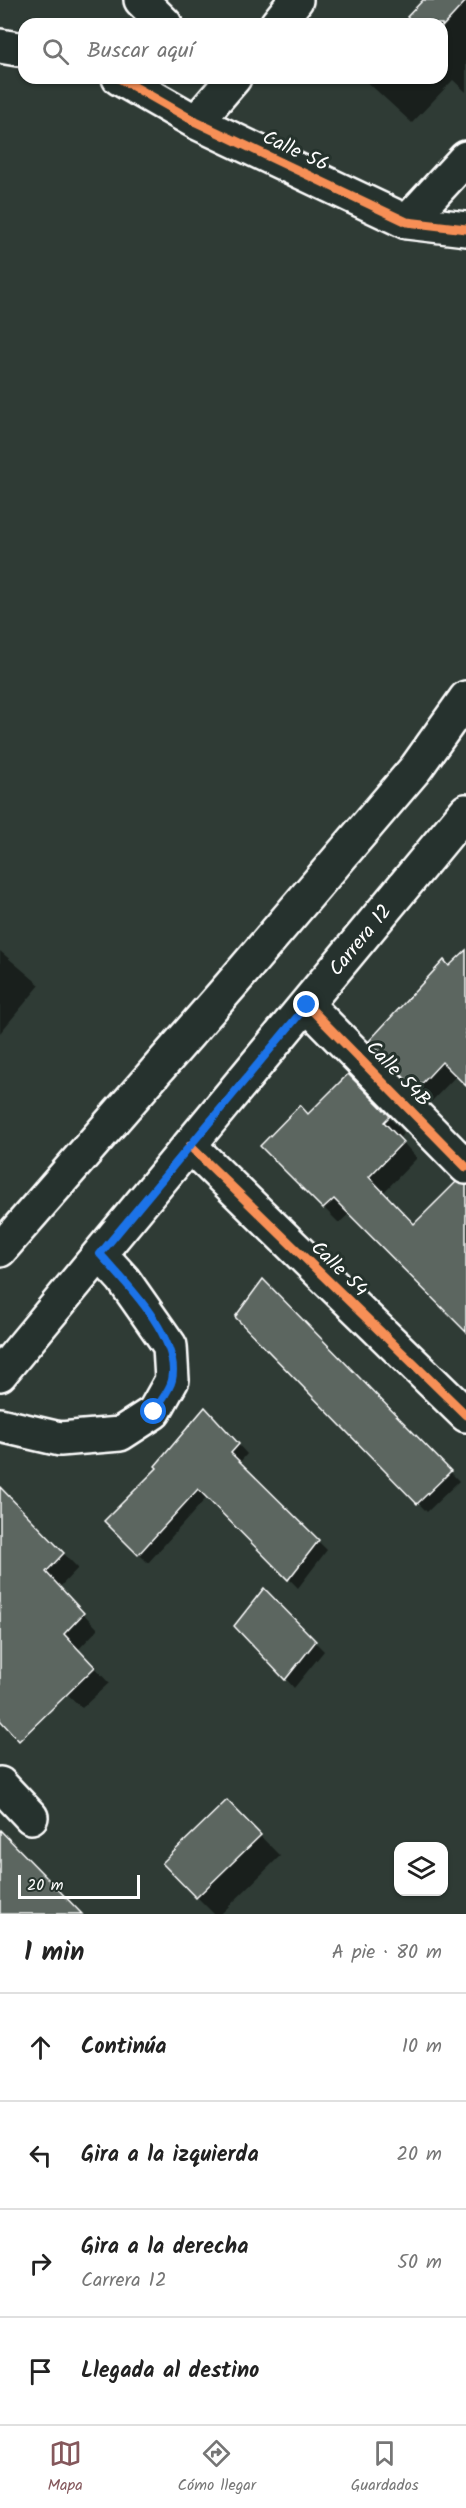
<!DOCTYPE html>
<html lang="es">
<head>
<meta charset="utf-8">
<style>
  body { margin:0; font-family:Kalam,sans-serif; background:#f6f6f6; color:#222 }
  .controls { position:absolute; right:18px; bottom:18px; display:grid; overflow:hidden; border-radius:12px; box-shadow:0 2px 4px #0004 }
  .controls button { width:54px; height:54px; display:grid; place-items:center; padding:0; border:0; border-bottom:2px solid #e0e0e0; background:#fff; color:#222; font:30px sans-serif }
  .scale { position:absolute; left:18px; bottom:15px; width:122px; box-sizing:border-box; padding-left:6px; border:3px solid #fff; border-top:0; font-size:16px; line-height:21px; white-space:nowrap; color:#fff; -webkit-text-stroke:4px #26332d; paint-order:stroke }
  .stop { position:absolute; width:18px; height:18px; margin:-14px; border:4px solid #1a73e8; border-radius:50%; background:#fff }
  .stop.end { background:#1a73e8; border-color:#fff; box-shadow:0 2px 6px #0008 }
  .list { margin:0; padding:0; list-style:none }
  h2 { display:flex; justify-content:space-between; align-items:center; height:78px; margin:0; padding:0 24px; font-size:26px }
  h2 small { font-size:20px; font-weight:400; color:#767676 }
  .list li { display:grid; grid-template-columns:39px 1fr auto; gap:18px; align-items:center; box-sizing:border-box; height:108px; padding:0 24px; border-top:2px solid #e0e0e0 }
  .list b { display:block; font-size:22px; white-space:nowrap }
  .list p { margin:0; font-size:20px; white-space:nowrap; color:#767676 }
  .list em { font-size:20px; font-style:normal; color:#767676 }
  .icon { flex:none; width:33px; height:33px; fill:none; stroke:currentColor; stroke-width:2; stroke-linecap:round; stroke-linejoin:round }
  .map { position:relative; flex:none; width:466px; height:1914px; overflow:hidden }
  .search { position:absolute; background:#fff; box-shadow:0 2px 4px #0004; left:18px; right:18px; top:18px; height:66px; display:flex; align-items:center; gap:15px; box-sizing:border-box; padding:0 21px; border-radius:18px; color:#767676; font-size:22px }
  .sheet { height:510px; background:#fff }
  nav { display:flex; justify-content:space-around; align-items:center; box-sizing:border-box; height:84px; border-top:2px solid #e0e0e0; background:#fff; font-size:16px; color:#767676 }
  nav a { display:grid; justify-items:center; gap:3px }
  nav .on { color:#85585c }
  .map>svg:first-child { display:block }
  .shadow { fill:#0007 }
  .building { fill:#5b6661; stroke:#fff; stroke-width:1.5 }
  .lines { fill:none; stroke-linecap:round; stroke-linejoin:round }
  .minor-casing { stroke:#fff; stroke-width:38 }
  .major-casing { stroke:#fff; stroke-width:38 }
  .minor { stroke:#26332d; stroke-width:33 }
  .major { stroke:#26332d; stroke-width:33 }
  .cycleway-casing { stroke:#26332d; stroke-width:13 }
  .cycleway { stroke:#f78f57; stroke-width:9 }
  .route { stroke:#1a73e8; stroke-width:8 }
  .labels { text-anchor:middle; stroke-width:6; stroke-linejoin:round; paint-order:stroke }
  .street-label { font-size:20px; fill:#fff; stroke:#26332d }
</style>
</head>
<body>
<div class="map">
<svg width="466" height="1914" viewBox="0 0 466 1914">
  <rect width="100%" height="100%" fill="#2f3b35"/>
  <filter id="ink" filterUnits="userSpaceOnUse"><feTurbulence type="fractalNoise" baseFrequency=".0167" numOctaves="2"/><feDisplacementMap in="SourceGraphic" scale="12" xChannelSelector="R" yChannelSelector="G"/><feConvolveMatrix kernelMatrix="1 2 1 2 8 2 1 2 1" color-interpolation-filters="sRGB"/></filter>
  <g filter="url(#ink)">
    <path class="shadow" d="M 425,0 L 466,0 L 466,92 L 453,80 L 412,123 L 363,78 L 442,78 L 442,24 L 401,24 Z
      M 0,951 L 40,985 L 0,1033 Z
      M 466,952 L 466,1084 L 457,1075 L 431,1102 L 371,1041 Z
      M 348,1076 L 404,1133 L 399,1138 L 417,1158 L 383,1193 L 415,1226 L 466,1186 L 466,1330 L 350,1213 L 339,1223 L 262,1146 L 308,1115 Z
      M 272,1290 L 459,1481 L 427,1512 L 237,1317 Z
      M 214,1418 L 247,1454 L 239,1463 L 327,1550 L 298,1588 L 208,1496 L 148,1563 L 106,1521 Z
      M 0,1489 L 78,1568 L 59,1588 L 98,1629 L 78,1650 L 109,1683 L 82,1708 L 50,1678 L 0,1718 Z
      M 264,1591 L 324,1651 L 294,1688 L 286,1679 Z
      M 227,1802 L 280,1856 L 221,1914 L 214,1914 L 197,1897 Z"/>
    <path class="building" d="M 423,0 L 466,0 L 466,1 L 442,27 L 442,24 L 415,24 L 407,17 Z
      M 466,950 L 466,1086 L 442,1062 L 416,1090 L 369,1041 L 444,960 L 449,966 Z
      M 348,1074 L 390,1116 L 384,1122 L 403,1142 L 369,1177 L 414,1224 L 456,1182 L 466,1185 L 466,1332 L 334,1199 L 323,1209 L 260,1146 L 300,1105 L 308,1114 Z
      M 263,1279 L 451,1471 L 417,1504 L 235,1317 Z
      M 205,1407 L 239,1444 L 231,1453 L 319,1540 L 288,1580 L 198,1489 L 138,1555 L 104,1521 L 157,1468 L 155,1466 Z
      M 0,1487 L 64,1553 L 46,1572 L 84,1613 L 64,1634 L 95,1667 L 19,1741 L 0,1720 Z
      M 264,1588 L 316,1641 L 285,1680 L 234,1626 Z
      M 227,1800 L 261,1835 L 196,1898 L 162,1863 Z
      M 0,1830 L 48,1879 L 82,1914 L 0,1914 Z"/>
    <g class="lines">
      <g class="minor-casing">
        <path id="minor" d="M 141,0 L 165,24
          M 277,24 L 296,0
          M 0,46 L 24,50
          M 119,78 L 196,122 L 407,222 L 466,229
          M 196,122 L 234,78
          M 407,222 L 466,158
          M 307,1005 L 466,1167
          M 190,1146 L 466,1415
          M 0,1425 L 60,1439 L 120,1434 L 154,1412 L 172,1380 L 170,1346 L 123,1279 L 100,1254
          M 0,1784 L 31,1817"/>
      </g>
      <g class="major-casing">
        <g id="major">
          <path d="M 0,1250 L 231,985 L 416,768 L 466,698"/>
          <path id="s1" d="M 0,1374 L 466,811"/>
        </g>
      </g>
      <use href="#minor" class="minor"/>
      <use href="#major" class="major"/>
      <g class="cycleway-casing">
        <path id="cycleway" d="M 119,78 L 196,122 L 407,222 L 466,229
          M 307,1005 L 466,1167
          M 190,1146 L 466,1415"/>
      </g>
      <use href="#cycleway" class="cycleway"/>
    </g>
  </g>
  <g class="lines" filter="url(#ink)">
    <path class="route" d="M 154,1412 C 159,1403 170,1390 172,1380 C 181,1338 126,1283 100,1254 L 307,1005"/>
  </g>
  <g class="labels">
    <g class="street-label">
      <text transform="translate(296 150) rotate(25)" y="7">Calle 56</text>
      <text dy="7" stroke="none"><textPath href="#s1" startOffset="564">Carrera 12</textPath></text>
      <text transform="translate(399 1073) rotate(46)" y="7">Calle 54B</text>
      <text transform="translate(340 1268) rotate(44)" y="7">Calle 54</text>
    </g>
  </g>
</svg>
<div class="controls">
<button><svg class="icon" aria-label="layers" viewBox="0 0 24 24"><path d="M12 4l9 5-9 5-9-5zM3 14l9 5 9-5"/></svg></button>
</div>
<div class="scale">20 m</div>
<div class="stop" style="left:154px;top:1412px"></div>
<div class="stop end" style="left:307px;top:1005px"></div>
<div class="search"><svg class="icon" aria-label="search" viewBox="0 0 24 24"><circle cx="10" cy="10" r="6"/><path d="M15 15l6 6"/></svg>Buscar aquí</div>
</div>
<section class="sheet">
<h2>1 min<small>A pie · 80 m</small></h2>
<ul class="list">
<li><svg class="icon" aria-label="ahead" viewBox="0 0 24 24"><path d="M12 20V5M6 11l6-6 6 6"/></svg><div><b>Continúa</b></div><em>10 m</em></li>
<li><svg class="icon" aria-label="left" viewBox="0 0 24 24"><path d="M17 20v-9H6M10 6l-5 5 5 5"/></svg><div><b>Gira a la izquierda</b></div><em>20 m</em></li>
<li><svg class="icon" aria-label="right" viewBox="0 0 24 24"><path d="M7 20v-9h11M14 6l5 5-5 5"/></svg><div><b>Gira a la derecha</b><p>Carrera 12</p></div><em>50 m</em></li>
<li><svg class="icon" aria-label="arrive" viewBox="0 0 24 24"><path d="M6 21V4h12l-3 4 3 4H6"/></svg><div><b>Llegada al destino</b></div></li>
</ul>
</section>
<nav>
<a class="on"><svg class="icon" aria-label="map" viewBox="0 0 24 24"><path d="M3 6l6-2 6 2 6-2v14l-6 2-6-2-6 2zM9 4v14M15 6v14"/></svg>Mapa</a>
<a><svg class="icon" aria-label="directions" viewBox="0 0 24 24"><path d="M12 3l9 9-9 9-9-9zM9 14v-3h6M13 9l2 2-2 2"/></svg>Cómo llegar</a>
<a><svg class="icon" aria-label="saved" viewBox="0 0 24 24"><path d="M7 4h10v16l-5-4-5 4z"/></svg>Guardados</a>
</nav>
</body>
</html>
